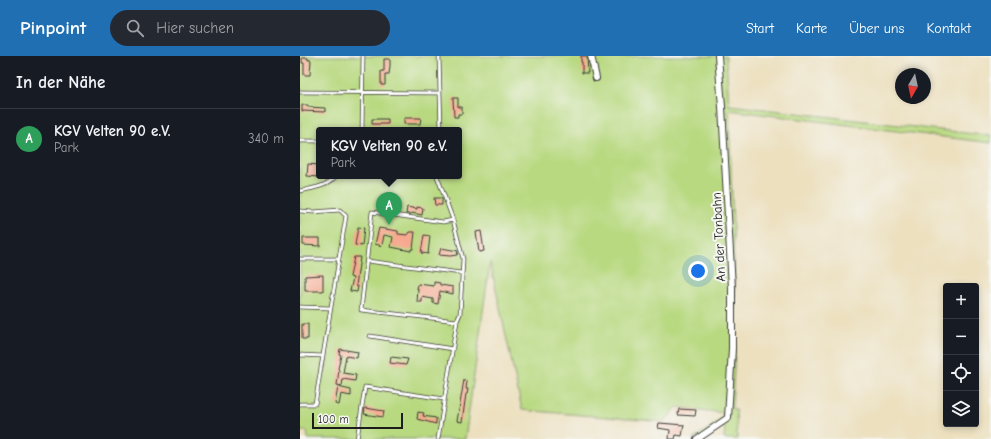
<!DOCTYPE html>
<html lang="de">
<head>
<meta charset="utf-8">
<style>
  body { margin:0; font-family:"Comic Neue",sans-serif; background:#242831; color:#f1f3f6 }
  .controls { position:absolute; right:12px; bottom:12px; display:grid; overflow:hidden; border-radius:4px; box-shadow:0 2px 6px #0003 }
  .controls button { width:36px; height:36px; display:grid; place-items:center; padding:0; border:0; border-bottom:1px solid #363941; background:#171b24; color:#f1f3f6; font:20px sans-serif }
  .compass { position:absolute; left:595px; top:12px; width:36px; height:36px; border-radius:50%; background:#171b24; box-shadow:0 2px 6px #0003; rotate:189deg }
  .scale { position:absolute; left:12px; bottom:10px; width:91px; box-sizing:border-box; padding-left:4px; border:2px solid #1c1c1c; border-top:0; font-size:11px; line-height:14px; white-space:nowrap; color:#1c1c1c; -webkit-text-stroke:3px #f6f6f2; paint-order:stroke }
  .you { position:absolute; left:398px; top:215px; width:14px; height:14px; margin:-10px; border:3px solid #fff; border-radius:50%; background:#1a73e8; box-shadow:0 0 0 6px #1a73e833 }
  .badge { display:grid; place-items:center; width:26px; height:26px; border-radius:50%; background:#1f6fb2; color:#fff; font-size:13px; font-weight:700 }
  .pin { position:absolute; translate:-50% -33px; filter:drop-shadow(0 1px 2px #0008) }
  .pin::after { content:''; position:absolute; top:21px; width:14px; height:12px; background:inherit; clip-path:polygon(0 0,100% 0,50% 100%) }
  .popup { position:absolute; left:16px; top:71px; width:146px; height:52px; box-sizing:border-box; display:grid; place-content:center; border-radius:4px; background:#171b24; filter:drop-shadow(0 1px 3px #0005); font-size:13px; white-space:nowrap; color:#9ea1a6 }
  .popup b { font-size:15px; color:#f1f3f6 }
  .popup::after { content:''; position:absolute; left:50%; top:100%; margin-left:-8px; border:8px solid transparent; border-top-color:#171b24 }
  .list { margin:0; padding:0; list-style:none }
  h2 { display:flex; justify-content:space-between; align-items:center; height:52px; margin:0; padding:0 16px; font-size:17px }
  h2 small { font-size:13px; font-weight:400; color:#9ea1a6 }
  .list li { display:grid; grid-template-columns:26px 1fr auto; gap:12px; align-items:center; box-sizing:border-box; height:60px; padding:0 16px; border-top:1px solid #363941 }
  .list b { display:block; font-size:15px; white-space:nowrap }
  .list p { margin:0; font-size:13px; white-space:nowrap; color:#9ea1a6 }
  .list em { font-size:13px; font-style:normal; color:#9ea1a6 }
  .icon { flex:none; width:22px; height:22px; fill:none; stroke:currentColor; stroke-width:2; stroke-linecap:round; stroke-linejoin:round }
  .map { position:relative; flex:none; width:691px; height:383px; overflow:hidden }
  header { display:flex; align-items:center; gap:24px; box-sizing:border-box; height:56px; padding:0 20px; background:#1f6fb2; color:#fff }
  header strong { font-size:19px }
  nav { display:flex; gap:22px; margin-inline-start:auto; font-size:14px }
  .search { width:280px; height:36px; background:#242831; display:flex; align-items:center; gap:10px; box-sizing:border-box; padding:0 14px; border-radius:22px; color:#9ea1a6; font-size:15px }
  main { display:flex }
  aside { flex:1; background:#171b24 }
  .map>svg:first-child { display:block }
  .green { fill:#b8d980; stroke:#6a7a4e; fill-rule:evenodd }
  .building { fill:#f6a88f }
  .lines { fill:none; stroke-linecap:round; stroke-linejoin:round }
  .service-casing { stroke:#3b3934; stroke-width:4.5 }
  .minor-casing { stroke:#3b3934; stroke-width:8 }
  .service { stroke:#fff; stroke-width:3 }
  .minor { stroke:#fff; stroke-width:6 }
  .labels { text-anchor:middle; stroke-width:4; stroke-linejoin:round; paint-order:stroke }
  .street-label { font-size:13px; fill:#1c1c1c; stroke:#f6f6f2 }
</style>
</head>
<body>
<header>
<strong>Pinpoint</strong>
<div class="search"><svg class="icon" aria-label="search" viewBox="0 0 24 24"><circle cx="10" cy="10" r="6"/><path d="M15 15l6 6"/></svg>Hier suchen</div>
<nav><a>Start</a><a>Karte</a><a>Über uns</a><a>Kontakt</a></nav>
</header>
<main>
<aside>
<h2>In der Nähe<small></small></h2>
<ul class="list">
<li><span class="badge" style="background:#2e9e5b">A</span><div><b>KGV Velten 90 e.V.</b><p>Park</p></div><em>340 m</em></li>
</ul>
</aside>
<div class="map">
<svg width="691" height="383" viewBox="0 0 691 383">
  <rect width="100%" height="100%" fill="#f6f6f2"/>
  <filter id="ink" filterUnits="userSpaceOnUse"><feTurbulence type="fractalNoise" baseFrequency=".025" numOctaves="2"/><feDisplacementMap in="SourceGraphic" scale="8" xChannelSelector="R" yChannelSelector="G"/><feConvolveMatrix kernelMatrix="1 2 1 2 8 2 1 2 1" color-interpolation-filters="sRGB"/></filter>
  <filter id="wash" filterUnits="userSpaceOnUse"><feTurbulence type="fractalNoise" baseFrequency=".012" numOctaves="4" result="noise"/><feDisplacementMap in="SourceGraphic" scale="16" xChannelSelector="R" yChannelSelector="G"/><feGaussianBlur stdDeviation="0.9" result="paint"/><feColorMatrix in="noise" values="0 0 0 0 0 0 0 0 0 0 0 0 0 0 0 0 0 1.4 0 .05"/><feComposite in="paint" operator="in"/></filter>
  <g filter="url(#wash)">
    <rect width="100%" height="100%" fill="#ece0bf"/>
    <path class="green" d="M 0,0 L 426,0 L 429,49 L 691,80 L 691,87 L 429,54 L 435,232 L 435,292 L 432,353 L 436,354 L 437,383 L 424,383 L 425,371 L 422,371 L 402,383 L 392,383 L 419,365 L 424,357 L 377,351 L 364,366 L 222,354 L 190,206 L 165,383 L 8,383 L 7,375 L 0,375 ZM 19,74 L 159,74 L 159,120 L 19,120 Z"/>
    <g id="blocks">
      <path class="building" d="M 281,0 L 287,0 L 288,17 L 282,17 L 282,6 L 281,6 Z
        M 2,2 L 8,2 L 8,4 L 11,4 L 10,19 L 4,19 L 4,7 L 2,7 Z
        M 84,3 L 90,3 L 90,10 L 89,18 L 85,18 L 85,29 L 81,29 L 81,15 L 84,15 Z
        M 153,42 L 158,42 L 158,51 L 162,51 L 162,58 L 158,58 L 158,61 L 154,61 Z
        M 2,49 L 8,49 L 8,51 L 25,52 L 25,56 L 2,55 Z
        M 104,62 L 121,62 L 120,68 L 104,68 Z
        M 72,63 L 88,63 L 88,68 L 72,68 Z
        M 8,108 L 19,109 L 19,121 L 7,120 Z
        M 134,142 L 142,142 L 142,149 L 135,149 Z
        M 107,151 L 117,153 L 117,151 L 123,152 L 122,159 L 112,157 L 111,158 L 106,158 Z
        M 58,171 L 64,172 L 62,190 L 55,189 Z
        M 79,172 L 98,175 L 98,178 L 108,179 L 110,176 L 115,176 L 113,193 L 111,193 L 111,195 L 91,191 L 93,181 L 84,179 L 82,190 L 75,188 Z
        M 181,175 L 184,195 L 179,196 L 176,176 Z
        M 124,179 L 130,180 L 128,198 L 121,197 Z
        M 3,182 L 20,182 L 20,190 L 3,189 Z
        M 141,192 L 158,195 L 157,199 L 150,200 L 139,199 Z
        M 54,201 L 60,201 L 56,230 L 58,230 L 57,236 L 50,235 L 53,222 L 50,221 Z
        M 23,219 L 23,235 L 5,235 L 5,220 Z
        M 134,226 L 140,227 L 140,229 L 153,231 L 153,238 L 140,235 L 138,248 L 133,247 L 133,243 L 122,241 L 122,246 L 117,246 L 118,233 L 117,233 L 118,228 L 134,230 Z
        M 2,268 L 8,268 L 8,283 L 2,283 Z
        M 40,293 L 58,296 L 57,302 L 46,300 L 43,317 L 56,319 L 55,325 L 43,323 L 42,330 L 37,329 L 39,314 L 38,313 L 41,299 L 39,298 Z
        M 91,301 L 108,303 L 106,309 L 90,307 Z
        M 164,324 L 167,325 L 166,333 L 168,333 L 167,338 L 166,338 L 162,366 L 157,365 Z
        M 38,331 L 51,334 L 51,340 L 41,338 L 39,349 L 35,348 Z
        M 65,352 L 84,355 L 83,361 L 64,358 Z
        M 379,353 L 396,354 L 395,360 L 378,359 Z
        M 118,356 L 124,357 L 123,360 L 136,362 L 136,368 L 117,363 Z
        M 359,367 L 384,369 L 382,380 L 376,379 L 375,383 L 369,383 L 370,374 L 358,372 Z"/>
    </g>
  </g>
  <g filter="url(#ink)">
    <use href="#blocks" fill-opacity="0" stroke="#3b3934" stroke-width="1"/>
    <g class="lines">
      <g class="service-casing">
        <path id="service" d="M 139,0 L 141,74
          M 0,36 L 140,37
          M 62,74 L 63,0
          M 0,85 L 19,85
          M 137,120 L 153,164 L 163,203 L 160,258 L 157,265 L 138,383
          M 0,135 C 13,132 27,131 36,120
          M 0,155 L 13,156 L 40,154 L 46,160 L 15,348 L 0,348
          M 153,164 L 143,166 L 72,156 L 61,254 L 157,265
          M 0,203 L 38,203
          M 67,205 L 161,217
          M 0,251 L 30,252
          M 70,280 L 153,293
          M 0,299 L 23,300
          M 57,383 L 65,331 L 144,343"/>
      </g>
      <g class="minor-casing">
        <path id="minor" d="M 291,0 L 296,22
          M 397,383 L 428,362 L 432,292 L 432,232 L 422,51 L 418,0"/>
      </g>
      <use href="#service" class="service"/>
      <use href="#minor" class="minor"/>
    </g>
  </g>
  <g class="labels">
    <g class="street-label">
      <text transform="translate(418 181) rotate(-93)" y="5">An der Tonbahn</text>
    </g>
  </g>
</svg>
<div class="controls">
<button>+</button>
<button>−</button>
<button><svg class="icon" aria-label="locate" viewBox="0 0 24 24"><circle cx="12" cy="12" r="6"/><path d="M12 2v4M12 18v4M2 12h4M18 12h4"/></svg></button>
<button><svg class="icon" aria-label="layers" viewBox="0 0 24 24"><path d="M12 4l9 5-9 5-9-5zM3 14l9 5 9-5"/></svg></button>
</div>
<svg class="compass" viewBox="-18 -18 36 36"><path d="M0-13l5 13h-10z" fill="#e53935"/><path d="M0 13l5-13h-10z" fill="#9ea1a6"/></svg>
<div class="scale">100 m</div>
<div class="you"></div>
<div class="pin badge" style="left:89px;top:169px;background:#2e9e5b">A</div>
<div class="popup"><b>KGV Velten 90 e.V.</b>Park</div>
</div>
</main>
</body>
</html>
